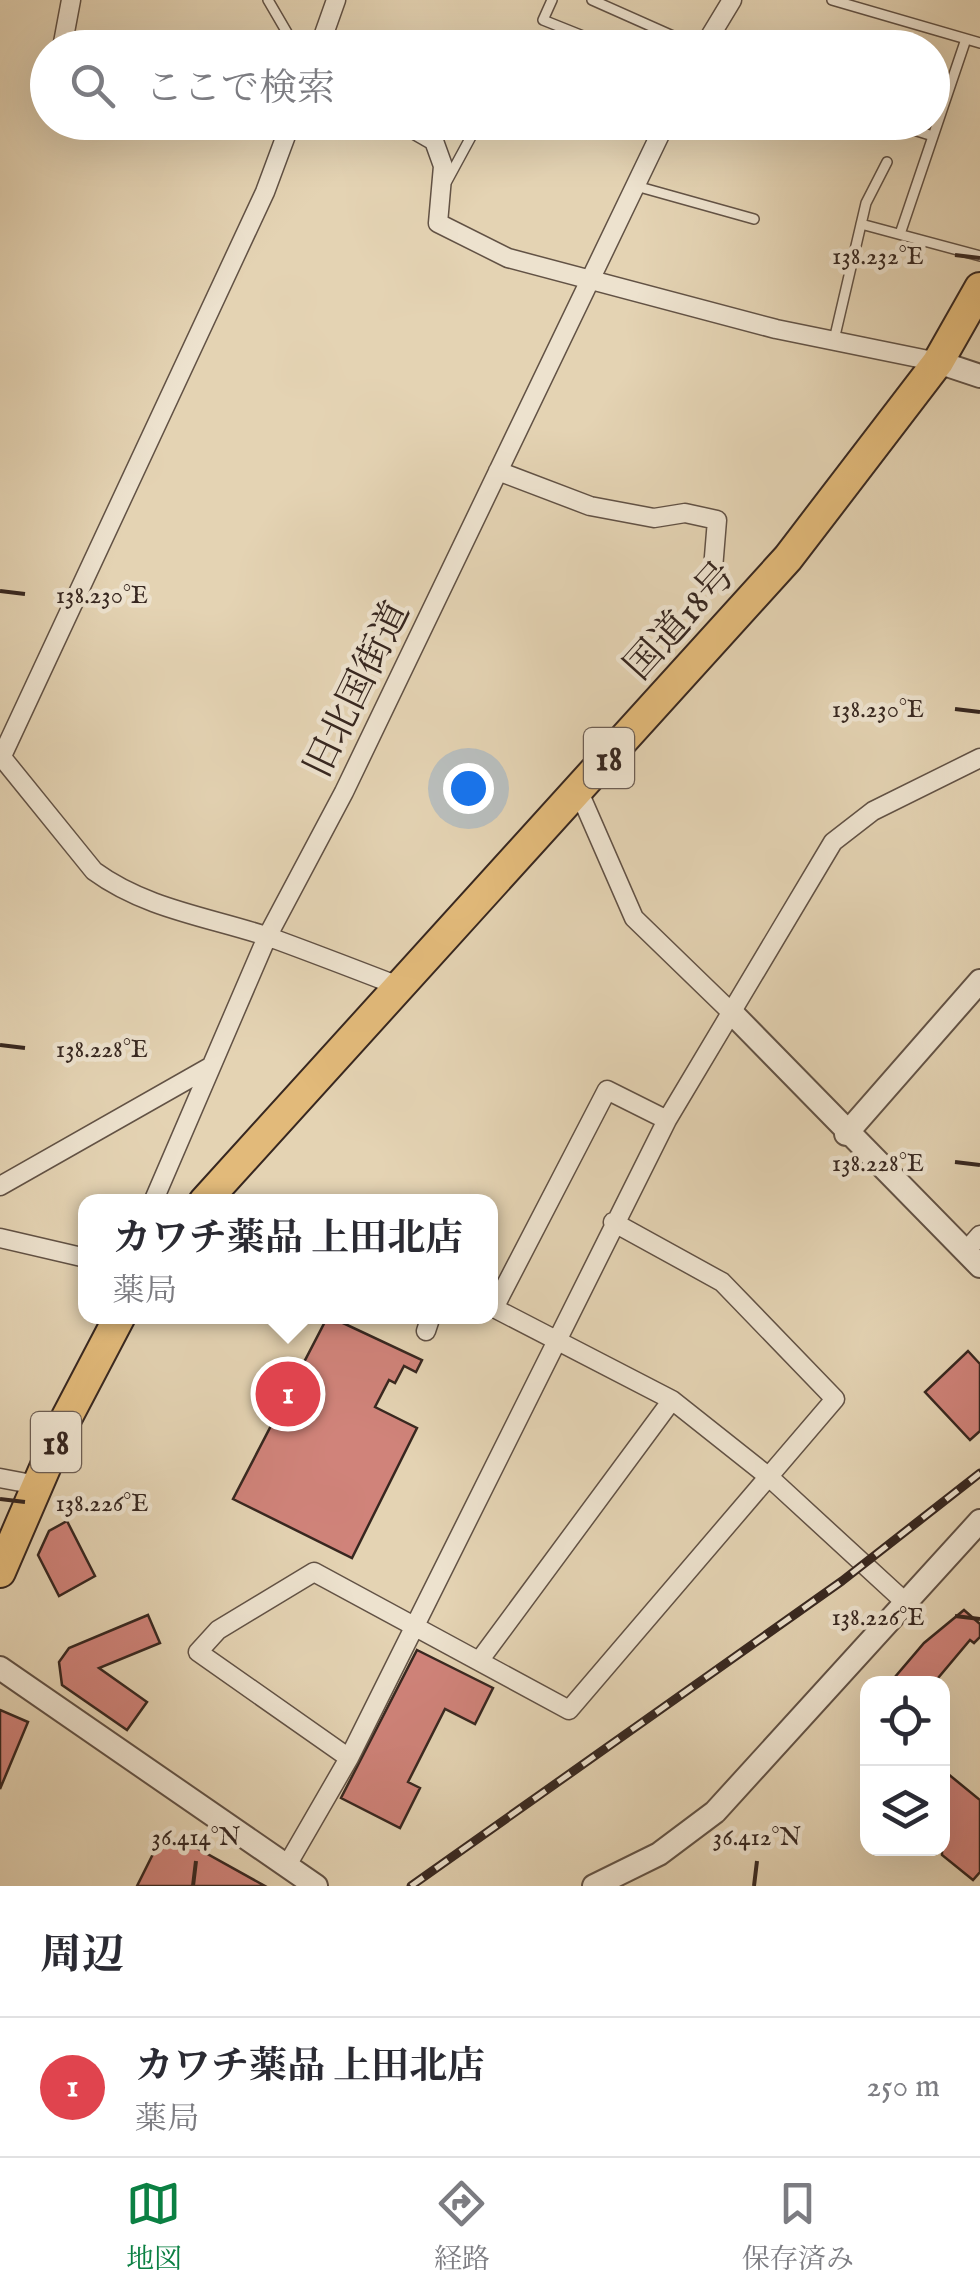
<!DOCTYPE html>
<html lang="ja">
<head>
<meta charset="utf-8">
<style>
  body { margin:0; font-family:"IM FELL English","Noto Serif JP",serif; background:#f7f7f7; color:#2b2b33 }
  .controls { position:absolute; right:30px; bottom:30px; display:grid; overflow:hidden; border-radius:20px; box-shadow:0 10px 40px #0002 }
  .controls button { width:90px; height:90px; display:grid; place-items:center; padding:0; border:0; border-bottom:2px solid #e1e1e2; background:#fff; color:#2b2b33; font:50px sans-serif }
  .you { position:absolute; left:468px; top:788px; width:35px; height:35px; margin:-25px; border:8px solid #fff; border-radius:50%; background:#1a73e8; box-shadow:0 0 0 15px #1a73e833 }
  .badge { display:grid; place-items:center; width:65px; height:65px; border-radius:50%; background:#0b8043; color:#fff; font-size:32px; font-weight:700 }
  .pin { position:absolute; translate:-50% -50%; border:5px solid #fff; box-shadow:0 2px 10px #0006 }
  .popup { position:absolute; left:78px; top:1194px; width:420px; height:130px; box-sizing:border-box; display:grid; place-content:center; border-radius:20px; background:#fff; filter:drop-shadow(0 2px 8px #0005); font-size:32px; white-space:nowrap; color:#7c7c81 }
  .popup b { font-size:38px; color:#2b2b33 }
  .popup::after { content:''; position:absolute; left:50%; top:100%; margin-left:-20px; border:20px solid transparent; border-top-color:#fff }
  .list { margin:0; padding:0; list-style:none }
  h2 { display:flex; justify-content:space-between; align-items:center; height:130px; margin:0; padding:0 40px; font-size:42px }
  h2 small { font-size:32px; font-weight:400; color:#7c7c81 }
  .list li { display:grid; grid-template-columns:65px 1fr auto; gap:30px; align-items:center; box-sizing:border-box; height:140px; padding:0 40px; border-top:2px solid #e1e1e2 }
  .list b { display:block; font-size:38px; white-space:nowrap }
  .list p { margin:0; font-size:32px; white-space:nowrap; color:#7c7c81 }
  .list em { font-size:32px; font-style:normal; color:#7c7c81 }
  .icon { flex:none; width:55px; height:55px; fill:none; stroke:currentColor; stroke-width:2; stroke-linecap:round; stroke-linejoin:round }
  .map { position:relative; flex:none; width:980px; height:1886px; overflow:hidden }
  .search { position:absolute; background:#fff; box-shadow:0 10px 40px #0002; left:30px; right:30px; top:30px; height:110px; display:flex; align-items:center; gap:25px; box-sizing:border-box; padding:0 35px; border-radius:55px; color:#7c7c81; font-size:38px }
  .sheet { height:270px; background:#fff }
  nav { display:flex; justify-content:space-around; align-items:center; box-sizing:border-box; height:140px; border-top:2px solid #e1e1e2; background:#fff; font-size:28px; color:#7c7c81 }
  nav a { display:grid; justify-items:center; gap:5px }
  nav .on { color:#0b8043 }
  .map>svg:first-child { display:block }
  .building { fill:#d0837a; stroke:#372720; stroke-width:2.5 }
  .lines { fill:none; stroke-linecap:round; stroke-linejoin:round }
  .service-casing { stroke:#625245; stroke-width:12 }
  .minor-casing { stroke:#625245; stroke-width:21 }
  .tertiary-casing { stroke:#625245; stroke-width:26 }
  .trunk-casing { stroke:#372720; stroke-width:34 }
  .service { stroke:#ede2ce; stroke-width:9 }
  .minor { stroke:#ede2ce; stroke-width:18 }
  .tertiary { stroke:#ede2ce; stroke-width:22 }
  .trunk { stroke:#e2ba7a; stroke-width:30 }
  .rail-casing { stroke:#372720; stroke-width:9 }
  .rail { stroke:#ede2ce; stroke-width:5; stroke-dasharray:15; stroke-linecap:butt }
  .ticks { fill:none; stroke:#372720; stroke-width:4 }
  .labels { text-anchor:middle; stroke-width:9; stroke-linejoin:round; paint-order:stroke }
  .shield { fill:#ede2ce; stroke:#6e5f54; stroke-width:2.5 }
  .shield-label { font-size:35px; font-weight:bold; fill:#372720 }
  .street-label { font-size:38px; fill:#372720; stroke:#ede2ce }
  .ticks-label { font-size:25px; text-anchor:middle; fill:#372720; stroke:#ede2ce; stroke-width:9; stroke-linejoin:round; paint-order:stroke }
</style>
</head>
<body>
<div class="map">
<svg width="980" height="1886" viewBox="0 0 980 1886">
  <rect width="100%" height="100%" fill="#e4d3b3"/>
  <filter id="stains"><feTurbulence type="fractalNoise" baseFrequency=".002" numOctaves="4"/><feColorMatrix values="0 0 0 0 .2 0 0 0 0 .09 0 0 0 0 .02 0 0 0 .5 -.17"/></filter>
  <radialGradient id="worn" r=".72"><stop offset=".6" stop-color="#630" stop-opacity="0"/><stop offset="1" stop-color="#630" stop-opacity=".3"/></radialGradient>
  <path class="building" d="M 328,1316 L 422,1360 L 416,1372 L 404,1366 L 395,1383 L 389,1380 L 375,1407 L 417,1428 L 352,1558 L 233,1499 Z
    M 968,1351 L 980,1364 L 980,1431 L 970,1440 L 925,1392 Z
    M 67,1521 L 95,1576 L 59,1596 L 38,1555 L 49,1531 Z
    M 964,1610 L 980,1624 L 980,1637 L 974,1643 L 970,1640 L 933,1684 L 889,1684 L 924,1643 Z
    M 148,1615 L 160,1643 L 99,1668 L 147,1702 L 127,1730 L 62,1685 L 59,1662 L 69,1648 Z
    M 417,1650 L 493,1688 L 475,1724 L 445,1709 L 408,1782 L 420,1788 L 400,1828 L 341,1798 Z
    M 0,1710 L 28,1722 L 0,1789 Z
    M 942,1769 L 980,1800 L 980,1872 L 973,1880 L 942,1855 Z
    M 162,1836 L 182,1845 L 184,1841 L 265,1886 L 137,1886 Z"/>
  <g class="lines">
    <g class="service-casing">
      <path id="service" d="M 268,0 L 296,48
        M 552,0 L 543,20 L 613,48
        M 592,0 L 700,48
        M 832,0 L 980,43
        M 888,122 L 933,136
        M 447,181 L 479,122
        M 636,186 L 754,219
        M 861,224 L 980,256
        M 901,231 L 966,39
        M 834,340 L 866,203 L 887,162"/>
    </g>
    <g class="minor-casing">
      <path id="minor" d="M 62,48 L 71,0
        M 319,48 L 336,0
        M 703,48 L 732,0
        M 401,122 L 434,141 L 443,166 L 438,223 L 508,258 L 776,329 L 938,362
        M 498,471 L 590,506 L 654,518 L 685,513 L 717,520 L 712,581
        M 0,755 L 94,871 C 146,909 209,917 269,937 C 313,953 357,970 401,987
        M 2,756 L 265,192 L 291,122
        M 579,792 L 634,918 L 732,1013
        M 667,1120 L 607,1090 L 494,1308 L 672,1400 L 769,1477 L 905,1602
        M 0,1186 L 208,1068
        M 153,1202 L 267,937 L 344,792 L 666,122
        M 0,1238 L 86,1258
        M 966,1251 L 980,1235
        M 426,1331 L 431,1316
        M 0,1478 L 37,1485
        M 479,1661 L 672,1400
        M 349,1758 L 198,1652 L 218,1630 L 314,1572 L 569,1710 L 835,1399 L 722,1282 L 613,1222
        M 286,1867 L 349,1758 L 667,1120 L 833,842 L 873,811 L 980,758"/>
    </g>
    <g class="tertiary-casing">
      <path id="tertiary" d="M 938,362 L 980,376
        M 732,1013 L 980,1266
        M 846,1134 L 980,981
        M 0,1668 L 316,1886
        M 594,1886 L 659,1854 L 715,1812 L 980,1521"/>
    </g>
    <g class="trunk-casing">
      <path id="trunk" d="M 204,1202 L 788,558 L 938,362 L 980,288
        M 0,1572 L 67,1417 L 120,1316"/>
    </g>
    <use href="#service" class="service"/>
    <use href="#minor" class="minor"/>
    <use href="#tertiary" class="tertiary"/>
    <use href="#trunk" class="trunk"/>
    <g class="rail-casing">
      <path id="rail" d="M 411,1886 L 842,1581 L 980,1473"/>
    </g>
    <use href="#rail" class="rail"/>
  </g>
  <path class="ticks" d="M 955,255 L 980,258M 0,591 L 25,594M 955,709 L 980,712M 0,1045 L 25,1048M 955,1162 L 980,1165M 0,1499 L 25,1502M 955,1616 L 980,1619M 193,1886 L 196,1861M 754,1886 L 757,1861"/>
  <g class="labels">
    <g class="shield">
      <rect x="584" y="728" width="50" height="60" rx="8"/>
      <rect x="31" y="1412" width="50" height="60" rx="8"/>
    </g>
    <g class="shield-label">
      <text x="609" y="770">18</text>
      <text x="56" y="1454">18</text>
    </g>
    <g class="street-label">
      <text transform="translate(679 620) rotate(-48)" y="13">国道18号</text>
      <text transform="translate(356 689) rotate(-64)" y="13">旧北国街道</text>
    </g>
  </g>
  <g class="ticks-label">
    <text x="878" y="264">138.232°E</text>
    <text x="102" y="603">138.230°E</text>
    <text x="878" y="717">138.230°E</text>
    <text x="102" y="1057">138.228°E</text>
    <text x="878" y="1171">138.228°E</text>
    <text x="102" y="1511">138.226°E</text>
    <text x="878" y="1625">138.226°E</text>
    <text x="196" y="1845">36.414°N</text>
    <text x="757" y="1845">36.412°N</text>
  </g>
  <rect width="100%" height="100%" filter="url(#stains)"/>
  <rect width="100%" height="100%" fill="url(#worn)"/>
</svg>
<div class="controls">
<button><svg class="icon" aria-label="locate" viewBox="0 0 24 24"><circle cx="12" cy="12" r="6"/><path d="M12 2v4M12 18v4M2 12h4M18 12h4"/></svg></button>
<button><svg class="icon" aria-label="layers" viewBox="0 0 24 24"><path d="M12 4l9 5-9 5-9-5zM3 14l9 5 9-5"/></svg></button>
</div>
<div class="you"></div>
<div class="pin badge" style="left:288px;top:1394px;background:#e0444e">1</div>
<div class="popup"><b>カワチ薬品 上田北店</b>薬局</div>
<div class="search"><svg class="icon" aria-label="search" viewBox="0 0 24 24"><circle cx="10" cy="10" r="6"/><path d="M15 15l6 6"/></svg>ここで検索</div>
</div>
<section class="sheet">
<h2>周辺<small></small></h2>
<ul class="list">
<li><span class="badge" style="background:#e0444e">1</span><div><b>カワチ薬品 上田北店</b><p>薬局</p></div><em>250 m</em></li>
</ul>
</section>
<nav>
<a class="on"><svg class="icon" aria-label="map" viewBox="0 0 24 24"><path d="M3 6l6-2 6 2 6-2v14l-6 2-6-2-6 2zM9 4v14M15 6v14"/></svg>地図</a>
<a><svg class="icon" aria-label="directions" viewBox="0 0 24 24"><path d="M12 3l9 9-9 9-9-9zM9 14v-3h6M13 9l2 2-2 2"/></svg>経路</a>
<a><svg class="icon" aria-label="saved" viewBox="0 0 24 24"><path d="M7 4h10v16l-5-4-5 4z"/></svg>保存済み</a>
</nav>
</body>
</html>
